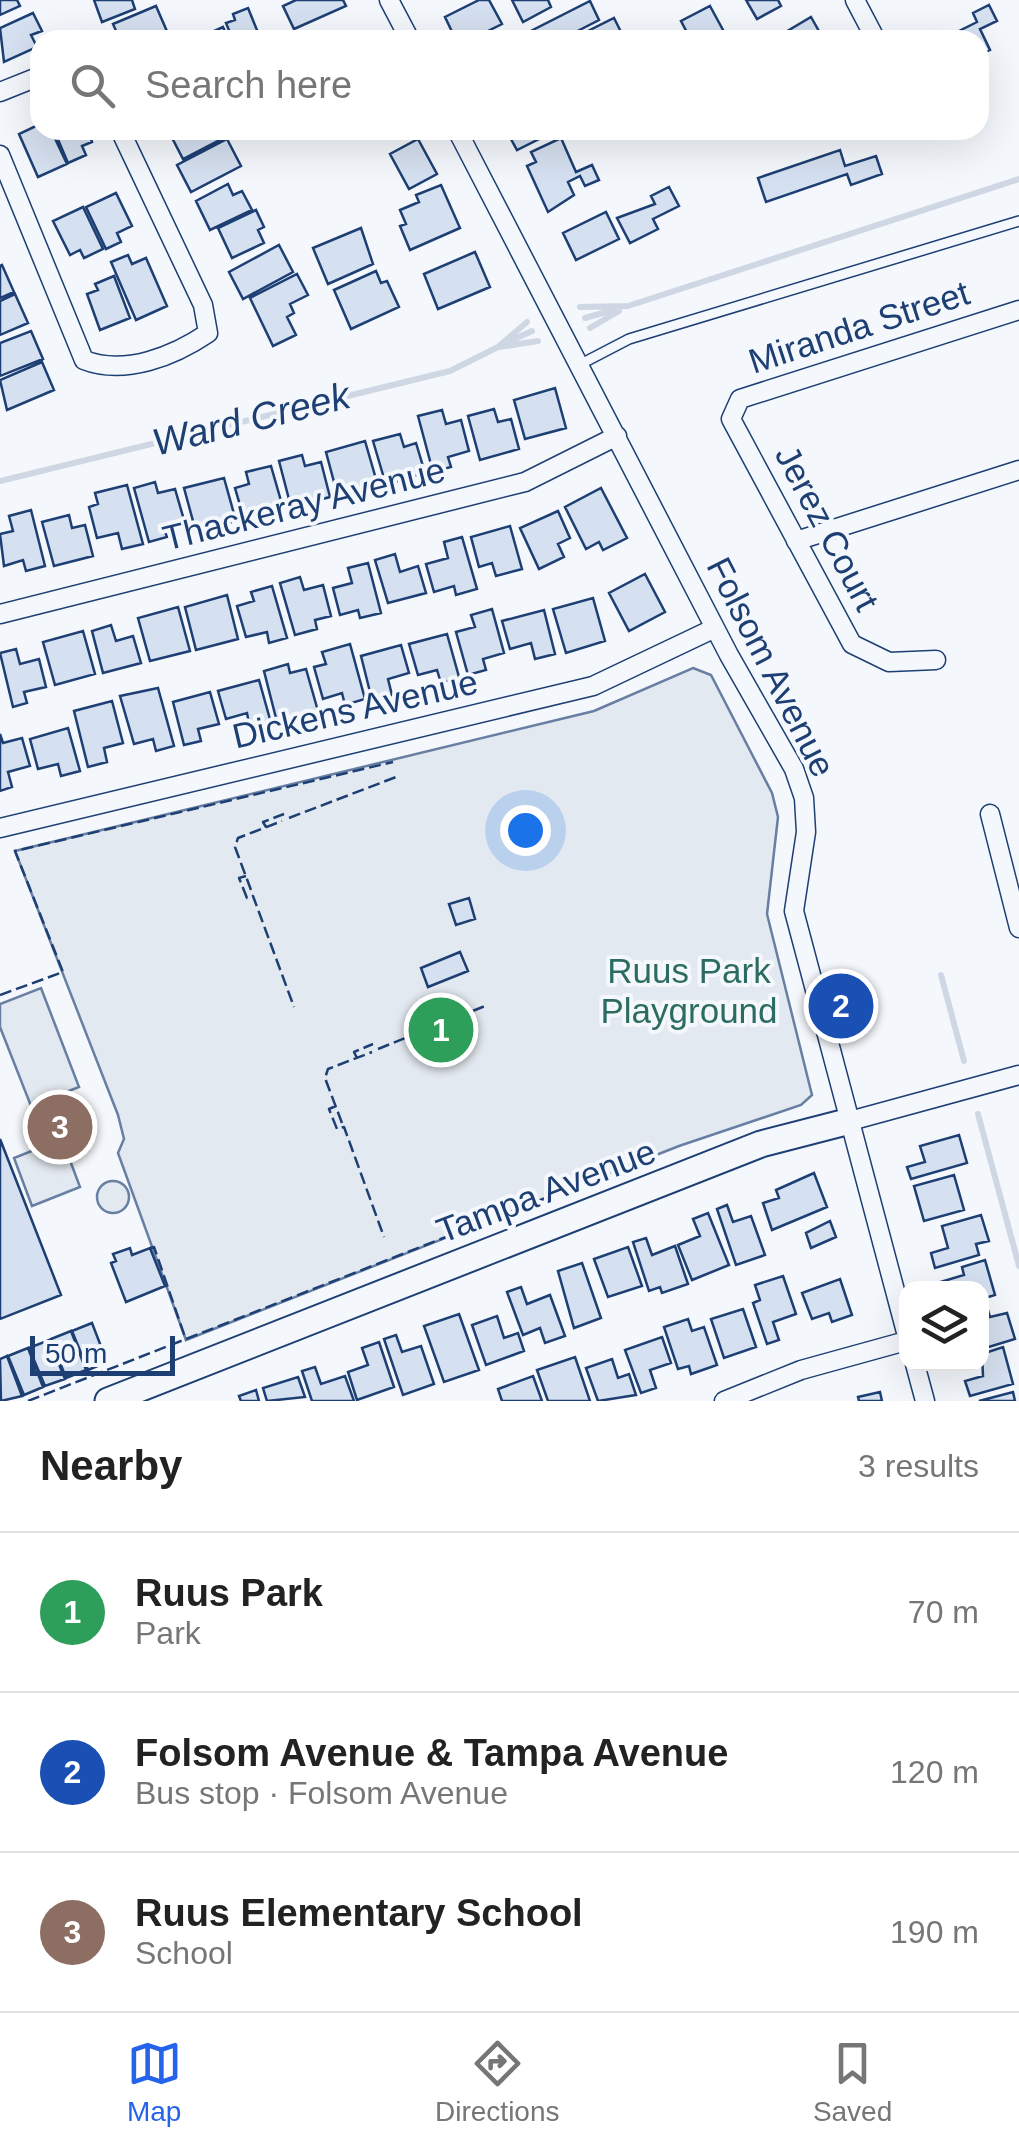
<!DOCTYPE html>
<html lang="en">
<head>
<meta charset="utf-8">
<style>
  body { margin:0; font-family:Helvetica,sans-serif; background:#f6f6f6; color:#222 }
  .controls { position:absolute; right:30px; bottom:30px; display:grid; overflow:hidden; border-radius:20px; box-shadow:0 10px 40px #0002 }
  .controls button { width:90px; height:90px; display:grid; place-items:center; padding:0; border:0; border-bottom:2px solid #e0e0e0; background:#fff; color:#222; font:50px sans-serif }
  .scale { position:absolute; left:30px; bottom:25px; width:145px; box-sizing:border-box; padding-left:10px; border:5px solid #1d3f73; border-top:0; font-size:28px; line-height:35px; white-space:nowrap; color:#1d3f73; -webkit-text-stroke:8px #f4f7fb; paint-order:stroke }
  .you { position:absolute; left:525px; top:830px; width:35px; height:35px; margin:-25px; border:8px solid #fff; border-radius:50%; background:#1a73e8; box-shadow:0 0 0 15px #1a73e833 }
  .badge { display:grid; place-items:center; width:65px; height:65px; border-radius:50%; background:#2563eb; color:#fff; font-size:32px; font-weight:700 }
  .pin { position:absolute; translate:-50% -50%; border:5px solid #fff; box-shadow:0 2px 10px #0006 }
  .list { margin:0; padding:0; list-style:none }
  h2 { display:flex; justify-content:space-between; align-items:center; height:130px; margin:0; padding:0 40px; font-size:42px }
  h2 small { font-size:32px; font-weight:400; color:#767676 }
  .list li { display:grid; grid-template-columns:65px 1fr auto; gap:30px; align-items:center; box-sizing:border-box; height:160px; padding:0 40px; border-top:2px solid #e0e0e0 }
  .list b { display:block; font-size:38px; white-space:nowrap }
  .list p { margin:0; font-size:32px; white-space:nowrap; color:#767676 }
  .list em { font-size:32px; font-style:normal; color:#767676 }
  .icon { flex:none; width:55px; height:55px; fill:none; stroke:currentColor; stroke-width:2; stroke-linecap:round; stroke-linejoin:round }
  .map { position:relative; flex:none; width:1019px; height:1401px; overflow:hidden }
  .search { position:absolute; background:#fff; box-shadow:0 10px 40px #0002; left:30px; right:30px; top:30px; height:110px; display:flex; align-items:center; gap:25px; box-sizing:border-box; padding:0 35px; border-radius:30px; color:#767676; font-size:38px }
  .sheet { height:610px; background:#fff }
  nav { display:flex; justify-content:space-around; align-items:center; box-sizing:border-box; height:140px; border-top:2px solid #e0e0e0; background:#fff; font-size:28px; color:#767676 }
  nav a { display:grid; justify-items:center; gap:5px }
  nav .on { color:#2563eb }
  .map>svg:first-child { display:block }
  .green { fill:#e3e9f0; stroke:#687fa3; stroke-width:2.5 }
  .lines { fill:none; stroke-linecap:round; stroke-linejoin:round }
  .stream { stroke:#cfd7e4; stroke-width:6 }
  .building { fill:#d5e0f0; stroke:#1d3f73; stroke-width:2.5 }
  .lane-casing { stroke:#1d3f73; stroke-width:12 }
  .street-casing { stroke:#1d3f73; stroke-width:21 }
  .secondary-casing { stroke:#1d3f73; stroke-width:29 }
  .lane { stroke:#f4f7fb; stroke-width:9 }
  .street { stroke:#f4f7fb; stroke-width:18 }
  .secondary { stroke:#f4f7fb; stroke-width:25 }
  .fence { stroke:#1d3f73; stroke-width:2.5; stroke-dasharray:12 5; stroke-linecap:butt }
  .labels { text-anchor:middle; stroke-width:8; stroke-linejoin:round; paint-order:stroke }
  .street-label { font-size:35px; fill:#1d3f73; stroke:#f4f7fb }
  .park-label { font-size:35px; fill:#2c6c60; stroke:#f4f7fb }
  .water-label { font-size:38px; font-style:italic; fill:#1d3f73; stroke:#f4f7fb }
</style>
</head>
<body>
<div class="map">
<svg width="1019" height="1401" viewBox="0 0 1019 1401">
  <rect width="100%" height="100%" fill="#f4f7fb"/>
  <path class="green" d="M 693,668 L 711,675 L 772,793 L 778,817 L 767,914 L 812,1095 L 801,1105 L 679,1146 L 186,1340 L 118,1153 L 124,1139 L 118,1115 L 15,851 L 594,711 Z
    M 41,988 L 79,1087 L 31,1106 L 0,1027 L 0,1004 Z
    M 62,1139 L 80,1187 L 32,1206 L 14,1158 Z
    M97 1197a16 16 0 1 1 32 0a16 16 0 1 1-32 0Z"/>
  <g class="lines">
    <path class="stream" d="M 580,307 L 628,306 L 1019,179
      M 585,318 L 617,309
      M 590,328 L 619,311
      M 508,342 L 532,331
      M 499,347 L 538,341
      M 0,481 L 450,371 L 498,347 L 527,322
      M 941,975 L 964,1061
      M 978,1114 L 1019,1266"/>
  </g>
  <path class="building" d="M 0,0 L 17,0 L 20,6 L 0,15 Z
    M 94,0 L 132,0 L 135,9 L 102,22 Z
    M 296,0 L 343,0 L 346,6 L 294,29 L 283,6 Z
    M 479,0 L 489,0 L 502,24 L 480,35 L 483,40 L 456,40 L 445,17 Z
    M 512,0 L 548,0 L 551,7 L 523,22 Z
    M 746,0 L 778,0 L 781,6 L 757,19 Z
    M 590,1 L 599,20 L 560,40 L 523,40 L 521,36 Z
    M 989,5 L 997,21 L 980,29 L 990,50 L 979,55 L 979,40 L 941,40 L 977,22 L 973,13 Z
    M 156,6 L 169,36 L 120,40 L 113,24 Z
    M 710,6 L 723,30 L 704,40 L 698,34 L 690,38 L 681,21 Z
    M 248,8 L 261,40 L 233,40 L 226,23 L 235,20 L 233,14 Z
    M 33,13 L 42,31 L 31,35 L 37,47 L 4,62 L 0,28 Z
    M 811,17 L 824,40 L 787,40 L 784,33 Z
    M 614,18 L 625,40 L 570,40 Z
    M 223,27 L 229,40 L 213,40 L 210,33 Z
    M 40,124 L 40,130 L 51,130 L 67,164 L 38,177 L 19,134 Z
    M 54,130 L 88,130 L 92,142 L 82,146 L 86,155 L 68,163 Z
    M 168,130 L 231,130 L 233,133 L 183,159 Z
    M 506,130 L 547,130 L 549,134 L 517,150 Z
    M 561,138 L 576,172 L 592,165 L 599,180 L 585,186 L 580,176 L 568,182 L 574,195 L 548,212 L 527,166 L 536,162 L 531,152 Z
    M 227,139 L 241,166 L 191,192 L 177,165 Z
    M 418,139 L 437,174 L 409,189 L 390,154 Z
    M 840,150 L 845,166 L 876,156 L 882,174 L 851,185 L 847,174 L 766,202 L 758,178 Z
    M 228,184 L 233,195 L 242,191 L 252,210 L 210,230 L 196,201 Z
    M 441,185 L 460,228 L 410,250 L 400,226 L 406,224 L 400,210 L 419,202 L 416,195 Z
    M 669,187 L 679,206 L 653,219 L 658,229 L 630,243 L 617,218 L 655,204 L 651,196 Z
    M 116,193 L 132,226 L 117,233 L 121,242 L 106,249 L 86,207 Z
    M 83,207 L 103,249 L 84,258 L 80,250 L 70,255 L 53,221 Z
    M 256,210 L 264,227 L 258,230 L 264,243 L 232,258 L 218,228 Z
    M 606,212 L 619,239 L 576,260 L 563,233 Z
    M 361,228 L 373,264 L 328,284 L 313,248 Z
    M 279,245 L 293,272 L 243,299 L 229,272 Z
    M 475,252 L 490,287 L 438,309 L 424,274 Z
    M 128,255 L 132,264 L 146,258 L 167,306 L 136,320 L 111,262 Z
    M 2,265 L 14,292 L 0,298 L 0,266 Z
    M 376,271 L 381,283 L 387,281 L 399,307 L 351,329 L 334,290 Z
    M 297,274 L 308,295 L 290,304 L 294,313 L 287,317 L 296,335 L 273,346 L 250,298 Z
    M 114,276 L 130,318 L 100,330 L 87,294 L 98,290 L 95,284 Z
    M 15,294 L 28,323 L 0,335 L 0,301 Z
    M 31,331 L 43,359 L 0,376 L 0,343 Z
    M 42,362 L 54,390 L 7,410 L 0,380 Z
    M 555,388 L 566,428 L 525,439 L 514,400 Z
    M 494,409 L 498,422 L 511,419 L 519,449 L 480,460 L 468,416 Z
    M 442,410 L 446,424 L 461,420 L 469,451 L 448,457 L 451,467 L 433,472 L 418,416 Z
    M 400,434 L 404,447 L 416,443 L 425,473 L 386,485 L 373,441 Z
    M 365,441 L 378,486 L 338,497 L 326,452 Z
    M 302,455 L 305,466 L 321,462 L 330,497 L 291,507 L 279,461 Z
    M 271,466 L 283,508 L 244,519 L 235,488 L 249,484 L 246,472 Z
    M 224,478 L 236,521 L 196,532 L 184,488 Z
    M 155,482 L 158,493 L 175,489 L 184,520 L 163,526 L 167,537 L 149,542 L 134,488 Z
    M 127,485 L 143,544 L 122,549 L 118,533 L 97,538 L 89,507 L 98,504 L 95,493 Z
    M 601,488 L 627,538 L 603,550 L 599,542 L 586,549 L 565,507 Z
    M 31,510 L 45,566 L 26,571 L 23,560 L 4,566 L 0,534 L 13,531 L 9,516 Z
    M 558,511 L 570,538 L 558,544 L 564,557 L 539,569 L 520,528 Z
    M 69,515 L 72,528 L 85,525 L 93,556 L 54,566 L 42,522 Z
    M 510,526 L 522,569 L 496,576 L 492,563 L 479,567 L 471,537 Z
    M 462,537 L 477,589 L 456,595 L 454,586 L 434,592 L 426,564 L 448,558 L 444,542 Z
    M 395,554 L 400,572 L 418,566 L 426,593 L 388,603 L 375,560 Z
    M 368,563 L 381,613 L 360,618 L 358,610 L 340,615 L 333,588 L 352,583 L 348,568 Z
    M 645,574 L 665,612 L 629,631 L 609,593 Z
    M 300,577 L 304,590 L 323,585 L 331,616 L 315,620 L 317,629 L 295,635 L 280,583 Z
    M 272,586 L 287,638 L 269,643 L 267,632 L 246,637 L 237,606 L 254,601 L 251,592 Z
    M 227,595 L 238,639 L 196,650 L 185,607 Z
    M 593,598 L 605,641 L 566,653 L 553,609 Z
    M 178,607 L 190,651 L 150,661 L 138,618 Z
    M 492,609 L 504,653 L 483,659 L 486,670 L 468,675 L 456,632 L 475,627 L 471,615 Z
    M 544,610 L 555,654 L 535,659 L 531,643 L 510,649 L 502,621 Z
    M 111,625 L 116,641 L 133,636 L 141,663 L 103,673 L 92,631 Z
    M 83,631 L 95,674 L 55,685 L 43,642 Z
    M 447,634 L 459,677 L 441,683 L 437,670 L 418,675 L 409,644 Z
    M 350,644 L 365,699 L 345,705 L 342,693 L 323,699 L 314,667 L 326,664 L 322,652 Z
    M 401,645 L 409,673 L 388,679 L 392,695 L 372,700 L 361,656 Z
    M 16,649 L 20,664 L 39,659 L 46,687 L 24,692 L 27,703 L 13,707 L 0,653 Z
    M 288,664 L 290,673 L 306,669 L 318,711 L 277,722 L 264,671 Z
    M 259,680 L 271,723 L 250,729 L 247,713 L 226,719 L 218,691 Z
    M 158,688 L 174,746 L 156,751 L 153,739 L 134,744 L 120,696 Z
    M 210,692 L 219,724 L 198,729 L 201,741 L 184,745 L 173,702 Z
    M 112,701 L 123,743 L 104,748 L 107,762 L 88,767 L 74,711 Z
    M 68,728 L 80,771 L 61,776 L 58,764 L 38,769 L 30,739 Z
    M 0,734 L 3,743 L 22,738 L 30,766 L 8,772 L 12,787 L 0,791 Z
    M 469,898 L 475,919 L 456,925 L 449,904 Z
    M 460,952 L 468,971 L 428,987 L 421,968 Z
    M 959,1135 L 967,1163 L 911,1179 L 907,1167 L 925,1162 L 920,1146 Z
    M 0,1139 L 61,1295 L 0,1319 Z
    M 814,1173 L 827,1207 L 772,1230 L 763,1203 L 779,1198 L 776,1190 Z
    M 954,1175 L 964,1210 L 924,1221 L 914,1186 Z
    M 727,1205 L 733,1222 L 751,1216 L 765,1255 L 736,1265 L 717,1209 Z
    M 708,1213 L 729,1265 L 692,1280 L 678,1245 L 700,1236 L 693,1219 Z
    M 981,1215 L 989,1241 L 976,1244 L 979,1255 L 935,1268 L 931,1253 L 948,1248 L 942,1226 Z
    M 830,1221 L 836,1237 L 811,1248 L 806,1233 Z
    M 646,1238 L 652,1255 L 675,1246 L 688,1284 L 662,1293 L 660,1287 L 649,1291 L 633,1242 Z
    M 628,1247 L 642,1286 L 608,1297 L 594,1259 Z
    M 130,1248 L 132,1255 L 150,1248 L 165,1286 L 126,1302 L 111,1263 L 116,1261 L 113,1254 Z
    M 985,1260 L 995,1295 L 982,1299 L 982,1288 L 939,1288 L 937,1283 L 964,1275 L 962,1267 Z
    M 582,1263 L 601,1318 L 574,1328 L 558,1271 Z
    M 783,1276 L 796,1314 L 773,1322 L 779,1340 L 767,1344 L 753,1303 L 760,1300 L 755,1285 Z
    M 840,1279 L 852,1315 L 832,1322 L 829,1313 L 812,1319 L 802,1293 Z
    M 521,1287 L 527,1304 L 550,1295 L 565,1336 L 545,1343 L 540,1328 L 523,1335 L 507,1292 Z
    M 987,1307 L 990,1317 L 1007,1313 L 1015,1339 L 982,1349 L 982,1309 Z
    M 743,1309 L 756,1347 L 724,1358 L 711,1319 Z
    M 459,1314 L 479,1370 L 444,1382 L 424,1326 Z
    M 497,1316 L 504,1338 L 518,1333 L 524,1351 L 486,1365 L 472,1325 Z
    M 688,1319 L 692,1331 L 704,1327 L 717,1365 L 691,1374 L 689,1366 L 678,1369 L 664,1327 Z
    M 92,1323 L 107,1362 L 88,1370 L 72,1331 Z
    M 71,1331 L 86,1370 L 66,1378 L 51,1339 Z
    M 396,1335 L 402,1352 L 421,1346 L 434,1384 L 403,1395 L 384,1339 Z
    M 662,1337 L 671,1363 L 650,1370 L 656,1388 L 641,1393 L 625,1350 Z
    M 49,1340 L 65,1379 L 45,1386 L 29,1348 Z
    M 379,1342 L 394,1387 L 357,1400 L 348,1372 L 368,1365 L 362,1348 Z
    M 1003,1347 L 1013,1384 L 970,1396 L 965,1381 L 983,1376 L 982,1354 Z
    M 28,1348 L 43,1387 L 24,1395 L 8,1356 Z
    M 7,1356 L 22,1396 L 1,1401 L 0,1359 Z
    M 575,1357 L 590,1401 L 548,1401 L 537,1370 Z
    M 612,1359 L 618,1378 L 629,1374 L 636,1395 L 598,1401 L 586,1368 Z
    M 315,1367 L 321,1384 L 345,1376 L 354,1401 L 312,1401 L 302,1371 Z
    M 533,1376 L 542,1401 L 502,1401 L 498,1389 Z
    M 298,1377 L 305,1397 L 267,1401 L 263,1388 Z
    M 256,1390 L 259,1401 L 241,1401 L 239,1396 Z
    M 880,1392 L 882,1401 L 859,1401 L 858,1397 Z
    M 1013,1392 L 1015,1401 L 979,1401 Z"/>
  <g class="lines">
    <g class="lane-casing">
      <path id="lane" d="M 579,365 L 629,339 L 1019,221"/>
    </g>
    <g class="street-casing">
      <path id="street" d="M 389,0 L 410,40
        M 855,0 L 876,40
        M 0,92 L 40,76
        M 457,130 L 729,655 L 794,769 L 804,798 L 806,832 L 794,911 L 906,1332
        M 0,155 L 84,360 C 125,376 174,356 208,333 L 203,305 L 120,130
        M 796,541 L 1019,470
        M 0,614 L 525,482 L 617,436
        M 936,660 L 889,662 L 852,644 L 731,419 L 740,399 L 1019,310
        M 990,814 L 1019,928
        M 0,828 L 593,686 L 715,628
        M 850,1121 L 1019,1075
        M 915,1364 L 925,1401
        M 724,1401 L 801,1370 L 906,1341"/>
    </g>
    <g class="secondary-casing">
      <path id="secondary" d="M 108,1401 L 761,1144 L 850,1121"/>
    </g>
    <use href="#lane" class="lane"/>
    <use href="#street" class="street"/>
    <use href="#secondary" class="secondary"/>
    <path class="fence" d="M 289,818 L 396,777
      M 266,827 L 263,822 L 284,814
      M 246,876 L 239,878 L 247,898 L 253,896 L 294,1007
      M 251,890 L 235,847 L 238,838 L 282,821
      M 0,995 L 63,972 L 15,851 L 393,762
      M 378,1049 L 485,1006
      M 357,1058 L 354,1052 L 373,1044
      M 336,1106 L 329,1109 L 337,1129 L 344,1127 L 384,1237
      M 342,1123 L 325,1078 L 328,1069 L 372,1052
      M 150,1248 L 154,1247 L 186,1340
      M 28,1401 L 558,1193"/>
  </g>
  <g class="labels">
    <g class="street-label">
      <text transform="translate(859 327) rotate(-18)" y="12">Miranda Street</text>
      <text transform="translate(304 504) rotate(-14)" y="12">Thackeray Avenue</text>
      <text transform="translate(827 528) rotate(62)" y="12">Jerez Court</text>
      <text transform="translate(771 667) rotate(63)" y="12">Folsom Avenue</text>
      <text transform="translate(355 709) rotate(-13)" y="12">Dickens Avenue</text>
      <text transform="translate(546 1191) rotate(-21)" y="12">Tampa Avenue</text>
    </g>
    <g class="park-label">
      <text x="689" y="983">Ruus Park<tspan x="689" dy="40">Playground</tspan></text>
    </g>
    <g class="water-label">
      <text transform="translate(251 419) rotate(-14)" y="13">Ward Creek</text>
    </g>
  </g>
</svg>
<div class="controls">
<button><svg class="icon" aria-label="layers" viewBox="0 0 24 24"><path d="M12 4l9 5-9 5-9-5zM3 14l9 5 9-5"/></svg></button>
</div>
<div class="scale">50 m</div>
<div class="you"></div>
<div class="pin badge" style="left:441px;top:1030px;background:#2e9e5b">1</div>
<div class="pin badge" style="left:841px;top:1006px;background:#1a4fb4">2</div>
<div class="pin badge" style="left:60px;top:1127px;background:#8d6e63">3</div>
<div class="search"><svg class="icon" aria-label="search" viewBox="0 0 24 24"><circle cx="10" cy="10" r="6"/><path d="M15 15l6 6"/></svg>Search here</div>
</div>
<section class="sheet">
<h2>Nearby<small>3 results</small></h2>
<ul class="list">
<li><span class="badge" style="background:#2e9e5b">1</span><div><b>Ruus Park</b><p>Park</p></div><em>70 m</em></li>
<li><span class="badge" style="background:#1a4fb4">2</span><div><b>Folsom Avenue &amp; Tampa Avenue</b><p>Bus stop · Folsom Avenue</p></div><em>120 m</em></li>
<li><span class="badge" style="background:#8d6e63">3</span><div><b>Ruus Elementary School</b><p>School</p></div><em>190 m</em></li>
</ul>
</section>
<nav>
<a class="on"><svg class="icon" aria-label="map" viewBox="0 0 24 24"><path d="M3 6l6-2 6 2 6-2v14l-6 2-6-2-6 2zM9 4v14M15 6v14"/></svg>Map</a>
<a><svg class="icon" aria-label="directions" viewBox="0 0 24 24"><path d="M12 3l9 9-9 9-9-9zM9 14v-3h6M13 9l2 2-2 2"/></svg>Directions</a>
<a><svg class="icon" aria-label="saved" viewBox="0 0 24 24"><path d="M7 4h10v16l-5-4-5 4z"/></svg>Saved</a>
</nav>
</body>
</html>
